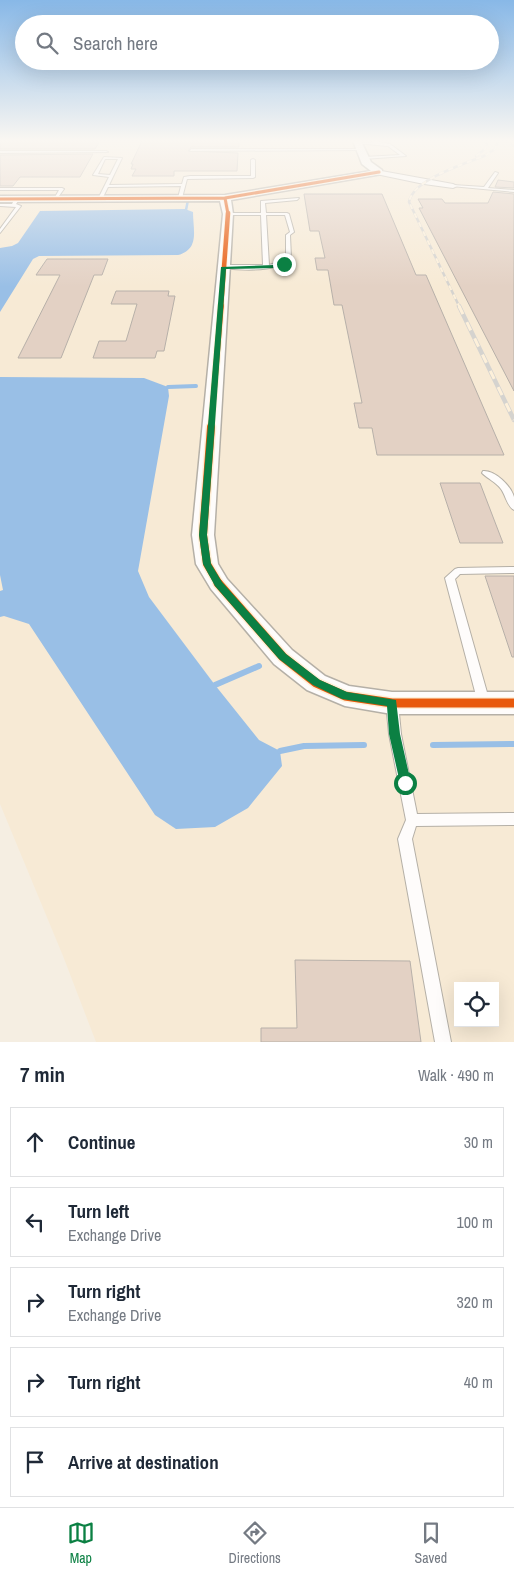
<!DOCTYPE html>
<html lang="en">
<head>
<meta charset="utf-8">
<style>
  body { margin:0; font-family:"Archivo Narrow",sans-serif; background:#f2f2f3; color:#1f2937 }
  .controls { position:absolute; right:15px; bottom:15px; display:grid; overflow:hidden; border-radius:0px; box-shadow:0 5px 20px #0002 }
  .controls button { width:45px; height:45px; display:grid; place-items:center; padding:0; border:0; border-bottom:1px solid #e0e1e3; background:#fff; color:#1f2937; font:25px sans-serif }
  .stop { position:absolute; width:15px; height:15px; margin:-11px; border:4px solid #0b8043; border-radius:50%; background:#fff }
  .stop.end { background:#0b8043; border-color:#fff; box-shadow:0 1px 5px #0008 }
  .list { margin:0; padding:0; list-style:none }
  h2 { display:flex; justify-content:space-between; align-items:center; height:65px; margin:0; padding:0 20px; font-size:21px }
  h2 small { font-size:16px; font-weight:400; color:#747a83 }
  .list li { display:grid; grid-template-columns:32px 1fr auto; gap:15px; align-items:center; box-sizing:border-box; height:70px; margin:0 10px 10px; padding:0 10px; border:1px solid #e0e1e3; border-radius:0px }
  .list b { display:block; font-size:19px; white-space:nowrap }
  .list p { margin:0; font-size:16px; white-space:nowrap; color:#747a83 }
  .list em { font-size:16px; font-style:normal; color:#747a83 }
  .icon { flex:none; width:28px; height:28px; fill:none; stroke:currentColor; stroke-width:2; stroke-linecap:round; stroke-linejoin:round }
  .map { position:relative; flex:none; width:514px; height:1042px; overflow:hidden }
  .search { position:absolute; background:#fff; box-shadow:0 5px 20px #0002; left:15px; right:15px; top:15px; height:55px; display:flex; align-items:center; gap:12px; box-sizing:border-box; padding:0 18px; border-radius:28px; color:#747a83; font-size:19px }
  .sheet { height:465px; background:#fff }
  nav { display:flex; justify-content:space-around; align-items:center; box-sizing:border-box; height:70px; border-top:1px solid #e0e1e3; background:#fff; font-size:14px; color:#747a83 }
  nav a { display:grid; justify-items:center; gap:2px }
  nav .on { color:#0b8043 }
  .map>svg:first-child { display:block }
  .built { fill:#f7ead5; fill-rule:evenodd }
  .water { fill:#99bfe6 }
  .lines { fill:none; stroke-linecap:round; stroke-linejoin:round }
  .stream-far2 { stroke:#99bfe6; stroke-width:2.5 }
  .stream-far1 { stroke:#99bfe6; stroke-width:4 }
  .stream { stroke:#99bfe6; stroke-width:6 }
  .building { fill:#e3d1c4; stroke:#b7b0a9 }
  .service-casing { stroke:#b5b0a7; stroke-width:2 }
  .minor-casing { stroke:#b5b0a7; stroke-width:2 }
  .tertiary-casing { stroke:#b5b0a7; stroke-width:3 }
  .service { fill:#fefcfb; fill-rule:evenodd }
  .minor { fill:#fefcfb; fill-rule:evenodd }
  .tertiary { fill:#fefcfb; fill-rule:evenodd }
  .rail-far1-casing { stroke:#d5d3cf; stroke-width:2.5 }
  .rail-casing { stroke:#d5d3cf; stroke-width:4.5 }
  .rail-far1 { stroke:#fdf0da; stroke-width:2; stroke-dasharray:5; stroke-linecap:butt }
  .rail { stroke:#fdf0da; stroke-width:3; stroke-dasharray:9; stroke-linecap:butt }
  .cycleway-far4-casing { stroke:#fdf0da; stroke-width:4.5 }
  .cycleway-far3-casing { stroke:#fdf0da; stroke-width:6 }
  .cycleway-far2-casing { stroke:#fdf0da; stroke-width:8 }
  .cycleway-far1-casing { stroke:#fdf0da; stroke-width:11 }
  .cycleway-casing { stroke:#fdf0da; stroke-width:12 }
  .cycleway-far4 { stroke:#e8590c; stroke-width:3 }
  .cycleway-far3 { stroke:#e8590c; stroke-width:4.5 }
  .cycleway-far2 { stroke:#e8590c; stroke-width:5.5 }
  .cycleway-far1 { stroke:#e8590c; stroke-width:8 }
  .cycleway { stroke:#e8590c; stroke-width:9 }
  .route { fill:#0b8043 }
</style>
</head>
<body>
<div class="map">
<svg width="514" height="1042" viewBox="0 0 514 1042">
  <rect width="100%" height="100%" fill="#f5eee2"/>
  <path class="built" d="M 0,141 L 514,141 L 514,1042 L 96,1042 L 63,956 L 0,804 ZM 458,986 L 495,986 L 495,1023 L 458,1023 Z"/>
  <path class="water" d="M 185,209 L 193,212 C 193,230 200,249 178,255 L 39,256 L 33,259 L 0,312 L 0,248 L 12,246 L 18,243 L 40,211 Z
    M 0,377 L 144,378 L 168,387 L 169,396 L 138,571 L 149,597 L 215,685 L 259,740 L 280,751 L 282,766 L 248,808 L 215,827 L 176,829 L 155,815 L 29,624 L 4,616 L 0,617 L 0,591 L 3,590 L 0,575 Z"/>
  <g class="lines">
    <path class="stream-far2" d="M 186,210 L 188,200"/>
    <path class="stream-far1" d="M 168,387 L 196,386"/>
    <path class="stream" d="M 215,685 L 259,666
      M 433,745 L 514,744
      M 280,751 L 304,746 L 364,745"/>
  </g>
  <path class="building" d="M 0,141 L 100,141 L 95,149 L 0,149 Z
    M 142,141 L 239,141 L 239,147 L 191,147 L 188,151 L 238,153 L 237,171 L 174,171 L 174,176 L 132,176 L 136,169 L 131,169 L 133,164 L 131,164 Z
    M 93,154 L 80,177 L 20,177 L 13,186 L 0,186 L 0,155 Z
    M 498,180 L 514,182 L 514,188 L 495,187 Z
    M 493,192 L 514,194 L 514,391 L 419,208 L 423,208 L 418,199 L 442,199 L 445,203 L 488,203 Z
    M 304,194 L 382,194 L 416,275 L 426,275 L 504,455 L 377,455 L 372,428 L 359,428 L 354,403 L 362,403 L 342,305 L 334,305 L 328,270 L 317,270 L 315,258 L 325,258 L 319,231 L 310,231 Z
    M 47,259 L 108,259 L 102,275 L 94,275 L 61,358 L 18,358 L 60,275 L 36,275 Z
    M 116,291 L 169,291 L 168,296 L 175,296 L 164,351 L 157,351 L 155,358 L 93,358 L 99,341 L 126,341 L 137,304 L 111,304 Z
    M 440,483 L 480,483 L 503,543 L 460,543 Z
    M 485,576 L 514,576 L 514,657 L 512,657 Z
    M 295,960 L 410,961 L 421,1042 L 261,1042 L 261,1028 L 297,1028 Z"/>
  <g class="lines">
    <g class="service-casing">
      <path id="service" d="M 375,141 L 390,144 L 406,156 L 363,159 L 364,157 L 400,155 L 388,146 L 356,143 L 376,142 Z
        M 191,149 L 361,149 L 363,150 L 190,151 Z
        M 0,151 L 106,151 L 108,152 L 0,153 Z
        M 104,157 L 122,158 L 109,185 L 182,184 L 184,177 L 190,176 L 251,176 L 251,160 L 253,159 L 255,160 L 255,177 L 253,178 L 187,179 L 182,198 L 180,199 L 178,198 L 181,186 L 108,187 L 102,199 L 100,200 L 98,199 L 109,177 L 93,175 ZM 105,159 L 118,159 L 110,175 L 98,174 Z
        M 495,172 L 498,173 L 488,188 L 514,190 L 514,192 L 451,186 L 453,185 L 484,187 Z
        M 0,188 L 62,188 L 64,189 L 56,200 L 54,199 L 59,190 L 0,190 Z
        M 299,198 L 297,200 L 265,203 L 266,213 L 287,213 L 289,214 L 294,232 L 290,235 L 291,258 C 278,273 240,270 222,268 L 222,266 L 224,265 L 263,265 L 261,215 L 228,215 L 226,213 L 261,213 L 261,201 ZM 266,215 L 285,215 L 290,232 L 286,235 L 286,258 L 282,261 L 269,265 Z
        M 14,200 L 18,201 L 16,204 L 21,206 L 0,233 L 0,229 L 16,207 L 0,206 L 0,204 L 12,204 Z
        M 483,471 C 495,470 511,486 514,497 C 514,500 514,506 514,510 C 507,506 506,496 501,489 C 496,482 488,479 482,473 Z
        M 514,567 L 514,573 L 460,574 L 455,579 L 490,703 L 488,706 L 484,707 L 480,706 L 478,703 L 445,578 L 455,569 L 458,568 Z
        M 392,699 L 396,700 L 398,703 L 401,734 L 417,814 L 514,813 L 514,825 L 416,826 L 412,839 L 451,1042 L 435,1042 L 398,839 L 406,820 L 389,734 L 386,703 L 388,700 Z"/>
    </g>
    <g class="minor-casing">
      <path id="minor" d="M 376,170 L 453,184 L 457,186 L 453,188 L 424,184 L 376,174 Z"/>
    </g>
    <g class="tertiary-casing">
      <path id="tertiary" d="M 353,141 L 361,141 L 371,162 L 382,170 L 382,174 L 231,200 L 233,214 L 214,535 L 218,564 L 227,579 L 292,650 L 325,676 L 349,686 L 392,692 L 514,692 L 514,714 L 392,714 L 345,706 L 307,690 L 274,664 L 211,589 L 196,564 L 192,535 L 223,214 L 220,201 L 0,202 L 0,196 L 225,195 L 371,171 L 362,164 Z"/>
    </g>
    <use href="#service" class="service"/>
    <use href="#minor" class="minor"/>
    <use href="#tertiary" class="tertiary"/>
    <g class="rail-far1-casing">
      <path id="rail-far1" d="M 506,141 L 514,146
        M 476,156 L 485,149 L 487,143 L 485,141
        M 460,308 L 409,202 C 413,179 465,164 486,155 L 495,149 L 498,141"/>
    </g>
    <g class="rail-casing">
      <path id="rail" d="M 459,306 L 514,420"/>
    </g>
    <use href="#rail-far1" class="rail-far1"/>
    <use href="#rail" class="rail"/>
    <g class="cycleway-far4-casing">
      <path id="cycleway-far4" d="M 225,198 L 228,214
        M 0,199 L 225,198 L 379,172"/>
    </g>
    <g class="cycleway-far3-casing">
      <path id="cycleway-far3" d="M 221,308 L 228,213"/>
    </g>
    <g class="cycleway-far2-casing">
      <path id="cycleway-far2" d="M 211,428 L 221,306"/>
    </g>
    <g class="cycleway-far1-casing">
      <path id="cycleway-far1" d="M 211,427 L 203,535 L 207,564 L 219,584"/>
    </g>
    <g class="cycleway-casing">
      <path id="cycleway" d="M 218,583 L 283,657 L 316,683 L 345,696 L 392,703 L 514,703"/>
    </g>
    <use href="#cycleway-far4" class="cycleway-far4"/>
    <use href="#cycleway-far3" class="cycleway-far3"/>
    <use href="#cycleway-far2" class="cycleway-far2"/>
    <use href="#cycleway-far1" class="cycleway-far1"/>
    <use href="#cycleway" class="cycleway"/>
  </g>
  <linearGradient id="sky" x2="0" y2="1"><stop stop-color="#88b8e7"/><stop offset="0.49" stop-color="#faf7f2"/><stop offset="1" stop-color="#faf7f2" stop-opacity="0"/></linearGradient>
  <rect width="514" height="287" fill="url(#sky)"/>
  <path class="route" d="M 284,262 L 285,265 L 274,268 L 226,269 L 207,535 L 211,564 L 222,582 L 286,654 L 320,680 L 347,692 L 396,700 L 400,734 L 411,783 L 409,787 L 401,787 L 400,783 L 389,734 L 387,706 L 342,699 L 313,685 L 279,659 L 215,586 L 203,564 L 199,535 L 221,267 L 274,265 Z"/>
</svg>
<div class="controls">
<button><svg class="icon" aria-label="locate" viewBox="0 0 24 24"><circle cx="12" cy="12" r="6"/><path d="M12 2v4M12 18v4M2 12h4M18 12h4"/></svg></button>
</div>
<div class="stop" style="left:405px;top:783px"></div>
<div class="stop end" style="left:284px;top:264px"></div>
<div class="search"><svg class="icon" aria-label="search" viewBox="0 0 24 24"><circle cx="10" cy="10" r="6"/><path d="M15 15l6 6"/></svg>Search here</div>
</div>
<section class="sheet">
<h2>7 min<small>Walk · 490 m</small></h2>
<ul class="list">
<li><svg class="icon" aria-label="ahead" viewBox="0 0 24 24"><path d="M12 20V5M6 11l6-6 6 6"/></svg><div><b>Continue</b></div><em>30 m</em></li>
<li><svg class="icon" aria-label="left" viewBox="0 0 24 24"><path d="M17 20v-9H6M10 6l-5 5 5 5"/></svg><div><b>Turn left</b><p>Exchange Drive</p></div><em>100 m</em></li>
<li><svg class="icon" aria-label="right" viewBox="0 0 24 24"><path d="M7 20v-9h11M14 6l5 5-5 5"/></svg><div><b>Turn right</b><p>Exchange Drive</p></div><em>320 m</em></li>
<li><svg class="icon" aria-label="right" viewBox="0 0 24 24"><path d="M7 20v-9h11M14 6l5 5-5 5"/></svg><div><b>Turn right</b></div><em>40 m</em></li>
<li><svg class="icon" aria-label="arrive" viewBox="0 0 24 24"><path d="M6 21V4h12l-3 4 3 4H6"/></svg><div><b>Arrive at destination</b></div></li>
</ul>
</section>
<nav>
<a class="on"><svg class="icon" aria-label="map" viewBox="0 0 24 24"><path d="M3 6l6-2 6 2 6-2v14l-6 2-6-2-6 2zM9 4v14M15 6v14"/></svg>Map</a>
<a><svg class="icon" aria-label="directions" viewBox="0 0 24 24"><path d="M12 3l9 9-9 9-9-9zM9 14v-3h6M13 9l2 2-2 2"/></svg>Directions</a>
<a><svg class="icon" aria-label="saved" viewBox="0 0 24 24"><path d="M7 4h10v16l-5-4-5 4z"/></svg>Saved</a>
</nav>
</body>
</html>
